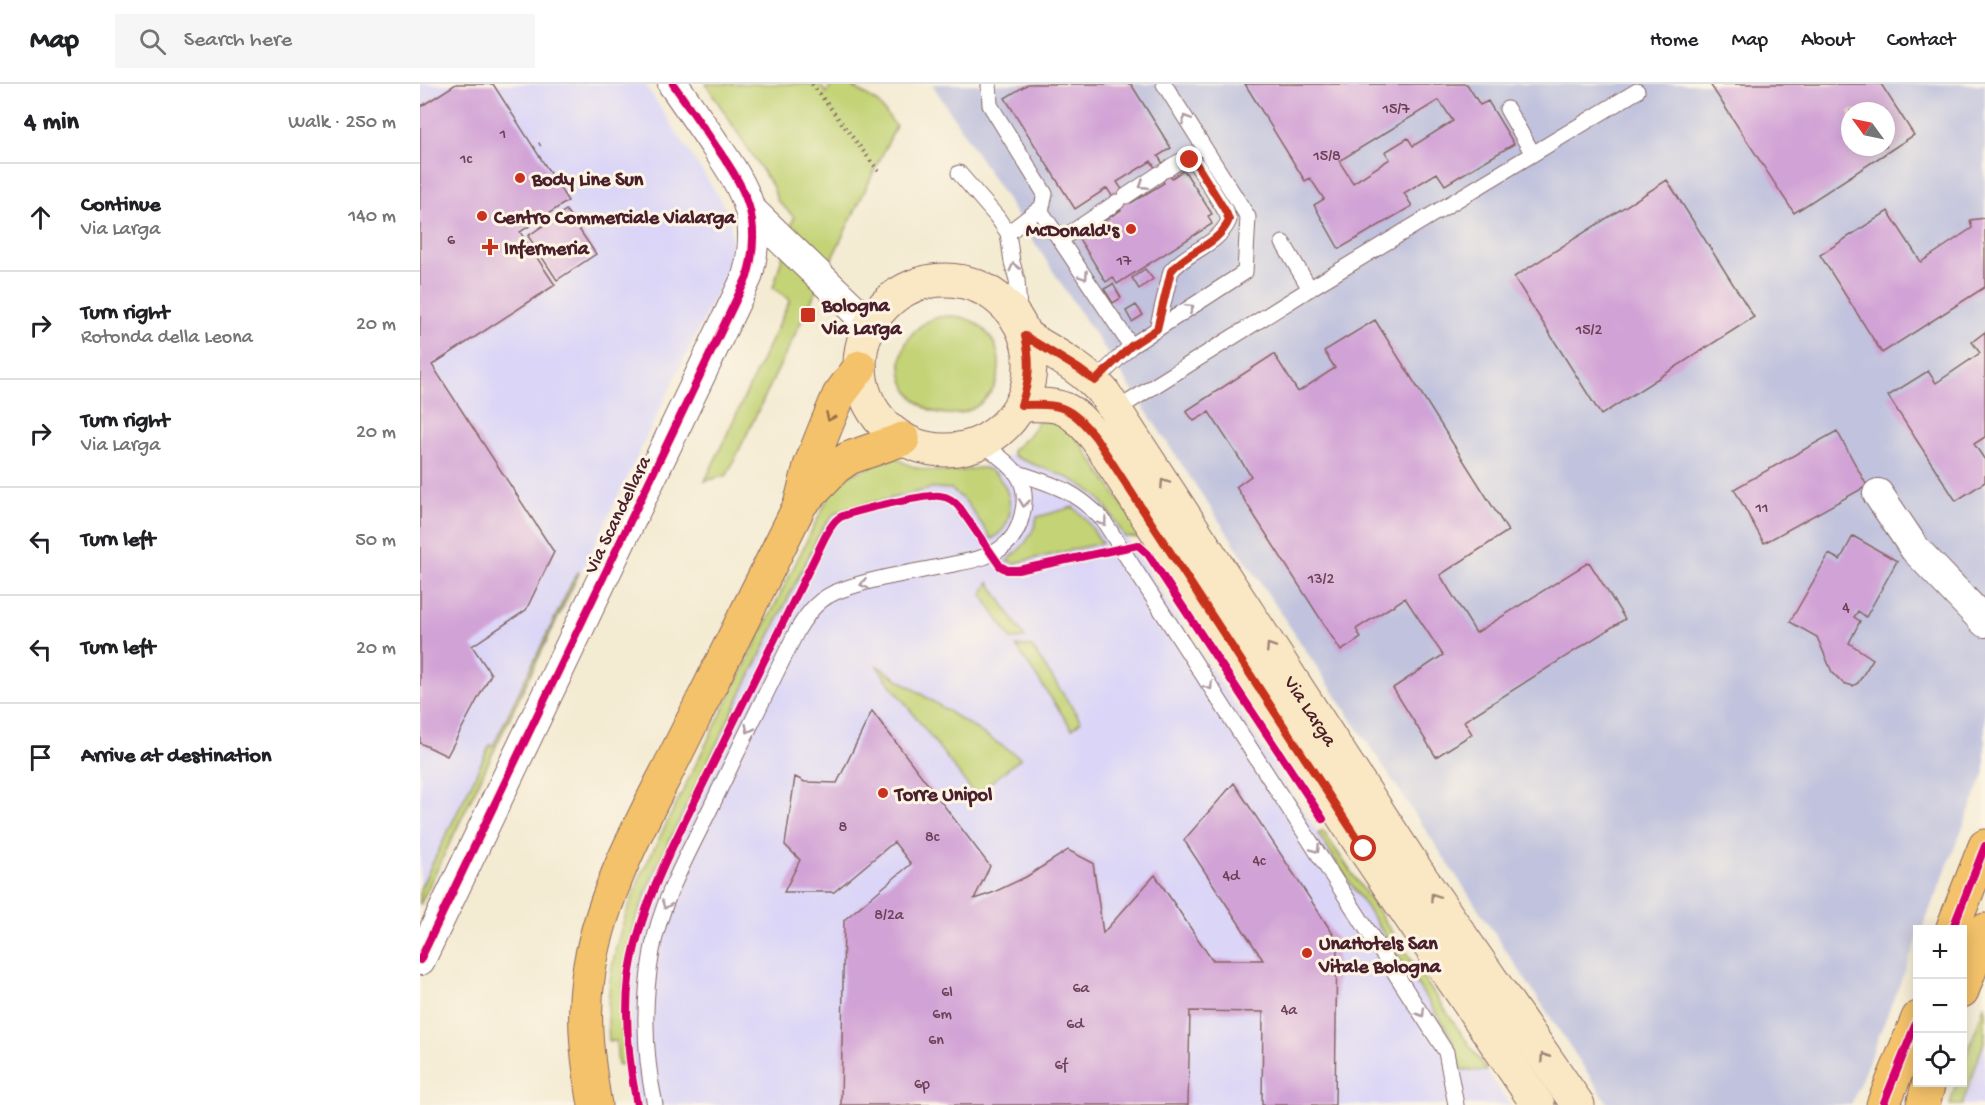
<!DOCTYPE html>
<html lang="en">
<head>
<meta charset="utf-8">
<style>
  body { margin:0; font-family:"Gochi Hand",sans-serif; background:#f6f6f6; color:#202124 }
  .controls { position:absolute; right:18px; bottom:18px; display:grid; overflow:hidden; border-radius:0px; box-shadow:0 3px 15px #0003 }
  .controls button { width:54px; height:54px; display:grid; place-items:center; padding:0; border:0; border-bottom:2px solid #e0e0e0; background:#fff; color:#202124; font:30px sans-serif }
  .compass { position:absolute; left:1421px; top:18px; width:54px; height:54px; border-radius:50%; background:#fff; box-shadow:0 3px 15px #0003; rotate:303deg }
  .stop { position:absolute; width:18px; height:18px; margin:-14px; border:4px solid #c8321e; border-radius:50%; background:#fff }
  .stop.end { background:#c8321e; border-color:#fff; box-shadow:0 2px 6px #0008 }
  .list { margin:0; padding:0; list-style:none }
  h2 { display:flex; justify-content:space-between; align-items:center; height:78px; margin:0; padding:0 24px; font-size:26px }
  h2 small { font-size:20px; font-weight:400; color:#757577 }
  .list li { display:grid; grid-template-columns:39px 1fr auto; gap:18px; align-items:center; box-sizing:border-box; height:108px; padding:0 24px; border-top:2px solid #e0e0e0 }
  .list b { display:block; font-size:22px; white-space:nowrap }
  .list p { margin:0; font-size:20px; white-space:nowrap; color:#757577 }
  .list em { font-size:20px; font-style:normal; color:#757577 }
  .icon { flex:none; width:33px; height:33px; fill:none; stroke:currentColor; stroke-width:2; stroke-linecap:round; stroke-linejoin:round }
  .map { position:relative; flex:none; width:1565px; height:1021px; overflow:hidden }
  header { display:flex; align-items:center; gap:36px; box-sizing:border-box; height:84px; padding:0 30px; background:#fff; border-bottom:2px solid #e0e0e0 }
  header strong { font-size:28px }
  nav { display:flex; gap:33px; margin-inline-start:auto; font-size:21px }
  .search { width:420px; height:54px; background:#f6f6f6; display:flex; align-items:center; gap:15px; box-sizing:border-box; padding:0 21px; border-radius:0px; color:#757577; font-size:22px }
  main { display:flex }
  aside { flex:1; background:#fff }
  .map>svg:first-child { display:block }
  .built { fill:#dbd6f7 }
  .industrial { fill:#c1c2dd; fill-rule:evenodd }
  .green { fill:#c3d376; stroke:#867950; stroke-width:1.5 }
  .building { fill:#d1a2d6; fill-rule:evenodd }
  .lines { fill:none; stroke-linecap:round; stroke-linejoin:round }
  .lane-casing { stroke:#866666; stroke-width:17 }
  .street-casing { stroke:#866666; stroke-width:32 }
  .secondary-casing { stroke:#866666; stroke-width:35 }
  .primary-casing { stroke:#866666; stroke-width:35 }
  .highway-casing { stroke:#866666; stroke-width:35 }
  .path { stroke:#866666; stroke-width:4; stroke-dasharray:1.5 4.5; stroke-linecap:butt }
  .lane { stroke:#fff; stroke-width:15 }
  .street { stroke:#fff; stroke-width:30 }
  .secondary { stroke:#fae7c3; stroke-width:33 }
  .primary { stroke:#f3c26a; stroke-width:33 }
  .highway { stroke:#f3c26a; stroke-width:33 }
  .cycleway-casing { stroke:#fcf5e5; stroke-width:11 }
  .cycleway { stroke:#d6006c; stroke-width:8 }
  .oneway { stroke:#ae9aa0 }
  .oneway2 { stroke:#9e704a }
  .oneway3 { stroke:#a28377 }
  .route { stroke:#c8321e; stroke-width:8 }
  .poi-dot { fill:#c8321e; stroke:#fcf5e5; stroke-width:2 }
  .labels { text-anchor:middle; stroke-width:6; stroke-linejoin:round; paint-order:stroke }
  .number-label { font-size:16px; fill:#6c4056 }
  .poi-label { font-size:20px; font-weight:bold; fill:#4a1f2b; stroke:#fcf5e5; text-anchor:start }
  .street-label { font-size:20px; fill:#4a1f2b; stroke:#fcf5e5 }
</style>
</head>
<body>
<header>
<strong>Map</strong>
<div class="search"><svg class="icon" aria-label="search" viewBox="0 0 24 24"><circle cx="10" cy="10" r="6"/><path d="M15 15l6 6"/></svg>Search here</div>
<nav><a>Home</a><a>Map</a><a>About</a><a>Contact</a></nav>
</header>
<main>
<aside>
<h2>4 min<small>Walk · 250 m</small></h2>
<ul class="list">
<li><svg class="icon" aria-label="ahead" viewBox="0 0 24 24"><path d="M12 20V5M6 11l6-6 6 6"/></svg><div><b>Continue</b><p>Via Larga</p></div><em>140 m</em></li>
<li><svg class="icon" aria-label="right" viewBox="0 0 24 24"><path d="M7 20v-9h11M14 6l5 5-5 5"/></svg><div><b>Turn right</b><p>Rotonda della Leona</p></div><em>20 m</em></li>
<li><svg class="icon" aria-label="right" viewBox="0 0 24 24"><path d="M7 20v-9h11M14 6l5 5-5 5"/></svg><div><b>Turn right</b><p>Via Larga</p></div><em>20 m</em></li>
<li><svg class="icon" aria-label="left" viewBox="0 0 24 24"><path d="M17 20v-9H6M10 6l-5 5 5 5"/></svg><div><b>Turn left</b></div><em>50 m</em></li>
<li><svg class="icon" aria-label="left" viewBox="0 0 24 24"><path d="M17 20v-9H6M10 6l-5 5 5 5"/></svg><div><b>Turn left</b></div><em>20 m</em></li>
<li><svg class="icon" aria-label="arrive" viewBox="0 0 24 24"><path d="M6 21V4h12l-3 4 3 4H6"/></svg><div><b>Arrive at destination</b></div></li>
</ul>
</aside>
<div class="map">
<svg width="1565" height="1021" viewBox="0 0 1565 1021">
  <rect width="100%" height="100%" fill="#fcf5e5"/>
  <filter id="ink" filterUnits="userSpaceOnUse"><feTurbulence type="fractalNoise" baseFrequency=".0167" numOctaves="2"/><feDisplacementMap in="SourceGraphic" scale="12" xChannelSelector="R" yChannelSelector="G"/><feConvolveMatrix kernelMatrix="1 2 1 2 8 2 1 2 1" color-interpolation-filters="sRGB"/></filter>
  <filter id="wash" filterUnits="userSpaceOnUse"><feTurbulence type="fractalNoise" baseFrequency=".008" numOctaves="4" result="noise"/><feDisplacementMap in="SourceGraphic" scale="24" xChannelSelector="R" yChannelSelector="G"/><feGaussianBlur stdDeviation="1.35" result="paint"/><feColorMatrix in="noise" values="0 0 0 0 0 0 0 0 0 0 0 0 0 0 0 0 0 1.4 0 .05"/><feComposite in="paint" operator="in"/></filter>
  <g filter="url(#wash)">
    <rect width="100%" height="100%" fill="#f4ebd3"/>
    <path class="built" d="M 0,0 L 225,0 L 297,110 L 310,134 L 312,158 L 310,173 L 305,191 L 0,821 Z
      M 592,370 L 660,400 L 675,411 L 688,426 L 898,749 L 903,747 L 1090,1021 L 212,1021 L 203,962 L 204,889 L 212,852 L 220,827 L 237,782 L 402,445 L 413,431 L 421,426 L 513,404 Z
      M 1565,955 L 1565,1021 L 1542,1021 L 1556,979 Z"/>
    <path class="industrial" d="M 512,0 L 1565,0 L 1565,688 L 1502,845 L 1498,846 L 1497,857 L 1431,1021 L 1189,1021 L 644,204 ZM 1430,27 L 1466,27 L 1466,63 L 1430,63 Z"/>
    <path class="green" d="M 286,0 L 399,0 L 407,9 L 411,0 L 429,0 L 458,19 L 476,42 L 307,391 L 285,397 L 370,216 L 353,204 L 374,133 L 357,116 L 353,103 Z
      M481 281a49 49 0 1 1 98 0a49 49 0 1 1-98 0Z
      M 619,337 L 647,339 L 725,454 L 705,453 C 696,439 688,422 675,411 C 653,391 620,385 594,372 L 592,367 L 608,352 Z
      M 475,373 C 494,387 518,389 541,387 C 549,386 558,383 564,384 C 581,388 590,409 590,424 C 590,437 583,448 572,455 L 547,419 L 531,405 L 513,404 L 421,426 L 413,431 L 402,445 L 237,782 C 228,804 218,827 212,851 C 201,892 200,938 206,979 L 198,981 L 196,957 L 189,957 C 184,894 197,849 221,791 L 412,406 L 421,394 Z
      M 653,423 L 665,434 L 682,459 L 595,479 L 587,477 C 602,464 613,453 617,433 Z
      M 157,488 L 159,489 L 0,821 L 0,805 L 70,661 L 73,662 Z
      M 569,498 L 605,554 L 591,555 L 562,511 Z
      M 596,562 L 612,563 L 661,637 L 652,645 Z
      M 456,581 L 601,674 L 555,711 Z
      M 903,747 L 1067,987 L 1042,986 L 1032,955 L 1020,935 L 898,750 Z
      M 1565,920 L 1565,955 L 1542,1021 L 1530,1021 L 1536,999 L 1542,998 L 1543,981 Z"/>
    <g id="blocks">
      <path class="building" d="M 36,0 L 73,0 L 148,117 L 100,148 L 135,201 L 12,281 L 134,468 L 106,526 L 52,562 L 71,590 L 27,672 L 0,659 L 0,23 Z
        M 608,0 L 711,0 L 751,64 L 738,72 L 752,94 L 764,86 L 792,130 L 788,132 L 792,140 L 697,200 L 693,193 L 686,198 L 658,153 L 701,126 L 687,104 L 655,125 L 585,14 ZM 731,77 L 744,99 L 711,119 L 697,98 Z
        M 825,0 L 1047,0 L 1060,21 L 1068,17 L 1094,60 L 1025,101 L 1017,89 L 984,109 L 992,122 L 919,165 L 894,121 L 904,115 L 890,94 L 885,97 ZM 1019,16 L 1033,37 L 993,62 L 988,54 L 965,68 L 970,75 L 933,99 L 919,77 Z
        M 1290,0 L 1461,0 L 1494,51 L 1374,129 ZM 1430,27 L 1466,27 L 1466,63 L 1430,63 Z
        M 1247,96 L 1334,233 L 1181,331 L 1094,193 Z
        M 146,126 L 176,170 L 137,196 L 108,152 Z
        M 1468,127 L 1501,178 L 1552,144 L 1550,136 L 1565,134 L 1565,203 L 1462,269 L 1400,171 Z
        M 725,185 L 733,195 L 719,205 L 712,194 Z
        M 693,200 L 701,214 L 693,219 L 684,205 Z
        M 716,221 L 723,231 L 712,238 L 706,227 Z
        M 955,236 L 1088,447 L 1020,491 L 1056,549 L 1169,478 L 1205,535 L 1044,637 L 1052,650 L 1016,673 L 973,604 L 1023,571 L 985,514 L 936,545 L 941,554 L 921,567 L 816,403 L 831,392 L 789,328 L 774,337 L 766,327 L 854,270 L 878,308 L 915,284 L 904,267 Z
        M 1565,248 L 1565,353 L 1554,360 L 1565,376 L 1565,398 L 1536,417 L 1468,312 L 1508,287 L 1516,299 L 1560,269 L 1552,258 Z
        M 1417,347 L 1447,402 L 1344,459 L 1314,405 Z
        M 1433,452 L 1477,477 L 1446,533 L 1438,527 L 1434,533 L 1440,537 L 1429,559 L 1453,575 L 1438,599 L 1433,602 L 1423,599 L 1412,588 L 1397,553 L 1370,538 L 1409,470 L 1420,476 Z
        M 452,627 L 570,782 L 554,815 L 572,809 L 606,793 L 648,766 L 673,779 L 683,849 L 735,791 L 792,876 L 843,876 L 764,756 L 814,699 L 917,856 L 915,1021 L 842,1021 L 843,928 L 770,927 L 768,1021 L 421,1021 L 424,836 L 491,780 L 474,758 L 414,808 L 364,808 L 380,776 L 365,761 L 375,693 L 385,698 L 417,699 Z"/>
    </g>
  </g>
  <g filter="url(#ink)">
    <use href="#blocks" fill-opacity="0" stroke="#866666" stroke-width="1.5"/>
    <g class="lines">
      <g class="lane-casing">
        <path id="lane" d="M 569,0 L 570,21 L 625,110 L 622,123 L 588,149
          M 1087,25 L 1113,70
          M 539,89 L 577,133 L 588,149 L 592,178 L 597,196 L 600,241
          M 706,112 L 739,90
          M 620,126 L 711,262
          M 640,156 L 697,118
          M 863,159 L 890,205
          M 737,245 L 751,187 C 768,166 798,162 809,136 L 806,128 L 777,81 C 765,72 757,78 746,86
          M 675,297 L 711,262 L 825,188 L 828,133 L 744,0
          M 696,326 L 899,199 L 1217,7
          M 598,389 C 635,401 656,407 683,436 L 1026,968 L 1036,1021
          M 235,1021 C 224,970 223,918 232,867 C 241,817 268,770 290,725 C 319,665 348,604 378,545 C 389,527 400,513 421,506 C 454,494 489,489 524,482 C 542,478 564,476 580,465 C 592,457 599,445 602,431 C 612,392 589,381 561,358"/>
      </g>
      <g class="street-casing">
        <path id="street" d="M 331,126 L 450,241
          M 1458,410 L 1495,465 L 1565,538
          M 0,876 L 327,193 C 343,137 327,106 295,61 C 281,40 267,20 253,0"/>
      </g>
      <g class="secondary-casing">
        <g id="secondary">
          <circle cx="525" cy="281" r="85"/>
          <path id="s1" d="M 605,252 C 633,269 663,284 684,309 L 1004,798 L 1158,1021"/>
          <path d="M 601,321 C 642,320 649,321 676,354 L 944,765 L 1118,1021"/>
        </g>
      </g>
      <g class="primary-casing">
        <path id="primary" d="M 1532,846 L 1565,762
          M 1542,907 L 1565,846
          M 1463,1021 L 1498,934
          M 1503,1021 L 1509,998"/>
      </g>
      <g class="highway-casing">
        <path id="highway" d="M 383,417 L 416,383 L 429,374 L 483,355
          M 1561,860 L 1565,853
          M 175,1021 C 168,979 162,937 168,894 C 179,812 222,738 258,666 C 299,584 339,503 380,421 L 390,382 L 406,342 L 419,311 L 440,283"/>
      </g>
      <path class="path" d="M 392,0 L 460,89
        M 114,64 L 122,59"/>
      <use href="#lane" class="lane"/>
      <use href="#street" class="street"/>
      <use href="#secondary" class="secondary"/>
      <use href="#primary" class="primary"/>
      <use href="#highway" class="highway"/>
      <g class="cycleway-casing">
        <path id="cycleway" d="M 1532,846 L 1565,762
          M 0,876 L 327,193 C 343,137 327,106 295,61 C 281,40 267,20 253,0
          M 217,1021 C 209,980 204,936 209,894 C 219,820 258,752 290,686 C 328,609 367,531 405,453 C 409,446 412,439 419,434 C 430,427 507,410 520,412 C 529,413 534,417 540,424 L 580,482 L 587,486 L 598,486 L 718,461 L 728,470 L 903,735
          M 1463,1021 L 1498,934"/>
      </g>
      <use href="#cycleway" class="cycleway"/>
    </g>
    <defs><path id="oneway-chevron" d="M-2-3.5L2.5 0L-2 3.5" fill="none" stroke-width="1.6" stroke-linecap="round" stroke-linejoin="round" transform="scale(1.5)"/></defs>
    <g class="oneway">
      <use href="#oneway-chevron" transform="translate(766 35) rotate(-122)"/>
      <use href="#oneway-chevron" transform="translate(723 101) rotate(147)"/>
      <use href="#oneway-chevron" transform="translate(594 183) rotate(-104)"/>
      <use href="#oneway-chevron" transform="translate(664 192) rotate(56)"/>
      <use href="#oneway-chevron" transform="translate(770 224) rotate(-32)"/>
      <use href="#oneway-chevron" transform="translate(604 419) rotate(97)"/>
      <use href="#oneway-chevron" transform="translate(683 438) rotate(54)"/>
      <use href="#oneway-chevron" transform="translate(444 500) rotate(165)"/>
      <use href="#oneway-chevron" transform="translate(789 602) rotate(57)"/>
      <use href="#oneway-chevron" transform="translate(329 645) rotate(116)"/>
      <use href="#oneway-chevron" transform="translate(896 765) rotate(57)"/>
      <use href="#oneway-chevron" transform="translate(246 821) rotate(111)"/>
      <use href="#oneway-chevron" transform="translate(1001 929) rotate(58)"/>
    </g>
    <use class="oneway2" href="#oneway-chevron" transform="translate(410 333) rotate(114)"/>
    <g class="oneway3">
      <use href="#oneway-chevron" transform="translate(744 399) rotate(-123)"/>
      <use href="#oneway-chevron" transform="translate(850 563) rotate(-123)"/>
      <use href="#oneway-chevron" transform="translate(1014 813) rotate(-124)"/>
      <use href="#oneway-chevron" transform="translate(1124 973) rotate(-124)"/>
    </g>
  </g>
  <g class="lines" filter="url(#ink)">
    <path class="route" d="M 770,76 L 777,81 L 806,128 L 809,136 C 798,162 768,166 751,187 L 737,245 L 711,262 L 675,297 L 659,285 L 605,252 C 611,277 610,296 601,321 C 642,320 649,321 676,354 L 944,765"/>
  </g>
  <g class="poi-dot">
    <circle cx="100" cy="94" r="6"/>
    <circle cx="62" cy="132" r="6"/>
    <circle cx="711" cy="145" r="6"/>
    <path d="M67 154h6v6h6v6h-6v6h-6v-6h-6v-6h6z"/>
    <rect x="380" y="223" width="16" height="16" rx="3"/>
    <circle cx="463" cy="709" r="6"/>
    <circle cx="887" cy="869" r="6"/>
  </g>
  <g class="labels">
    <g class="number-label">
      <text x="976" y="29">15/7</text>
      <text x="83" y="54">1</text>
      <text x="907" y="76">15/8</text>
      <text x="46" y="79">1c</text>
      <text x="31" y="160">6</text>
      <text x="704" y="181">17</text>
      <text x="1169" y="250">15/2</text>
      <text x="1342" y="428">11</text>
      <text x="901" y="499">13/2</text>
      <text x="1426" y="528">4</text>
      <text x="423" y="747">8</text>
      <text x="512" y="757">8c</text>
      <text x="839" y="781">4c</text>
      <text x="811" y="796">4d</text>
      <text x="469" y="835">8/2a</text>
      <text x="661" y="908">6a</text>
      <text x="527" y="912">6l</text>
      <text x="869" y="930">4a</text>
      <text x="522" y="934">6m</text>
      <text x="655" y="944">6d</text>
      <text x="516" y="960">6n</text>
      <text x="641" y="985">6f</text>
      <text x="502" y="1004">6p</text>
    </g>
    <g class="poi-label">
      <text x="112" y="101">Body Line Sun</text>
      <text x="74" y="139">Centro Commerciale Vialarga</text>
      <text x="699" y="152" text-anchor="end">McDonald's</text>
      <text x="84" y="170">Infermeria</text>
      <text x="402" y="227">Bologna<tspan x="402" dy="23">Via Larga</tspan></text>
      <text x="475" y="716">Torre Unipol</text>
      <text x="899" y="865">UnaHotels San<tspan x="899" dy="23">Vitale Bologna</tspan></text>
    </g>
    <g class="street-label">
      <text transform="translate(196 430) rotate(-64)" y="7">Via Scandellara</text>
      <text dy="7" stroke="none"><textPath href="#s1" startOffset="477">Via Larga</textPath></text>
    </g>
  </g>
</svg>
<div class="controls">
<button>+</button>
<button>−</button>
<button><svg class="icon" aria-label="locate" viewBox="0 0 24 24"><circle cx="12" cy="12" r="6"/><path d="M12 2v4M12 18v4M2 12h4M18 12h4"/></svg></button>
</div>
<svg class="compass" viewBox="-18 -18 36 36"><path d="M0-13l5 13h-10z" fill="#e53935"/><path d="M0 13l5-13h-10z" fill="#757577"/></svg>
<div class="stop" style="left:944px;top:765px"></div>
<div class="stop end" style="left:770px;top:76px"></div>
</div>
</main>
</body>
</html>
